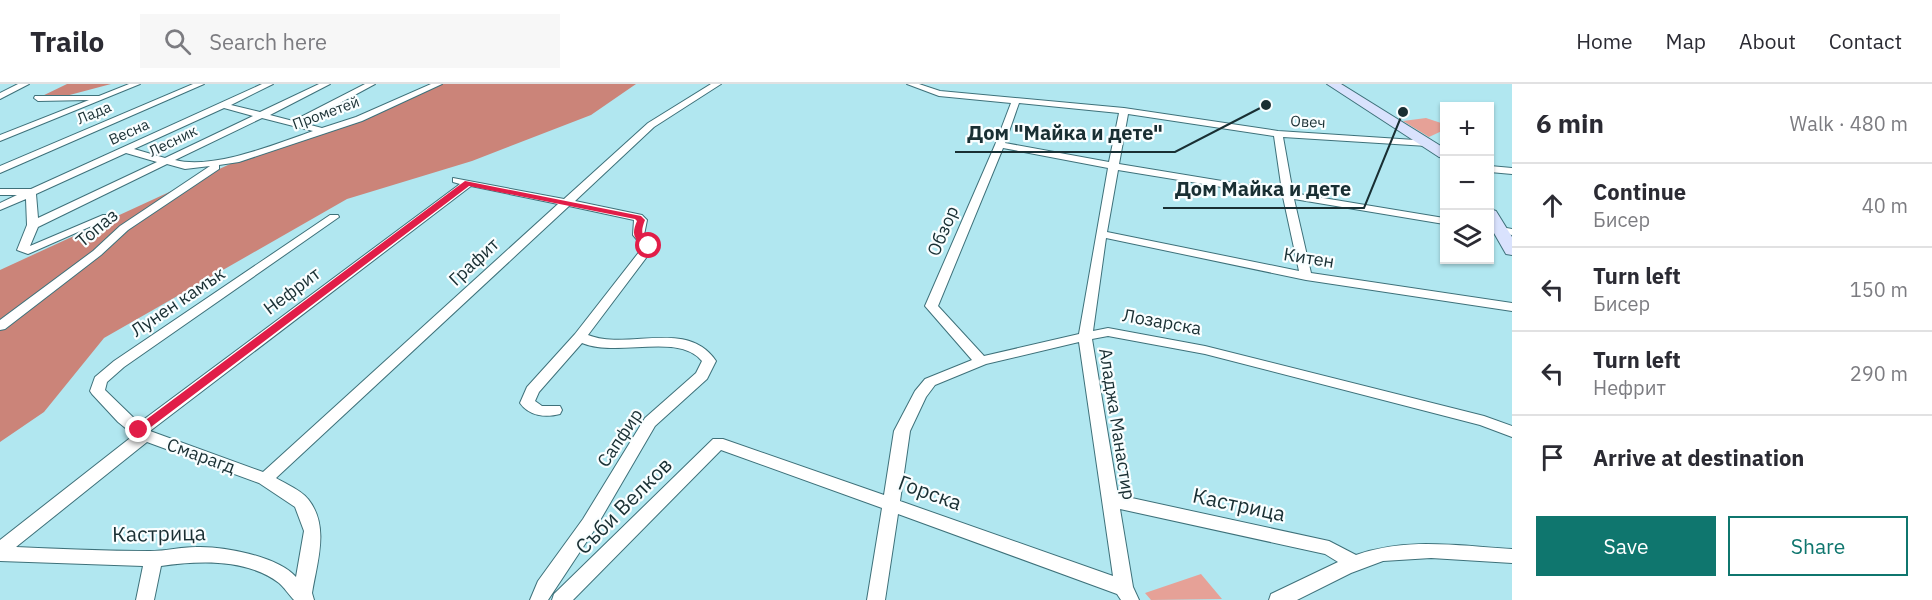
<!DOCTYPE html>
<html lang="en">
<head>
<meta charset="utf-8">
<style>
  body { margin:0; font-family:"IBM Plex Sans",sans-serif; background:#f7f7f7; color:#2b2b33 }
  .controls { position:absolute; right:18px; top:18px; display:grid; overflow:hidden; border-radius:0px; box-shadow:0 2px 4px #0004 }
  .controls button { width:54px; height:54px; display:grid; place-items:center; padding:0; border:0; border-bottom:2px solid #e1e1e2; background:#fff; color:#2b2b33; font:30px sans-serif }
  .stop { position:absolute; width:18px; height:18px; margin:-14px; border:4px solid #e11d48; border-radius:50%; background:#fff }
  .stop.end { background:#e11d48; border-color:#fff; box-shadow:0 2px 6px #0008 }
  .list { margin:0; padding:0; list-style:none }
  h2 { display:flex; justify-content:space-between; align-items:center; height:78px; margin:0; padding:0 24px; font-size:26px }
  h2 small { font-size:20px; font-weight:400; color:#7c7c81 }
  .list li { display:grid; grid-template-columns:39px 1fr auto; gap:18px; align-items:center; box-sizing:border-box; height:84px; padding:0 24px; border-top:2px solid #e1e1e2 }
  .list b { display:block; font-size:22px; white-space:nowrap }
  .list p { margin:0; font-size:20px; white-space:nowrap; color:#7c7c81 }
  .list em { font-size:20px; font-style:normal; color:#7c7c81 }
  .actions { display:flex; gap:12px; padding:18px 24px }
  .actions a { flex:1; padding:14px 0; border:2px solid #0f766e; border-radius:0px; text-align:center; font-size:21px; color:#0f766e }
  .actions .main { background:#0f766e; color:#fff }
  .icon { flex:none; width:33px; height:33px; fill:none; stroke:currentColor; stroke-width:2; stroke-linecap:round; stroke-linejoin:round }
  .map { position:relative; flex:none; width:1512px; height:516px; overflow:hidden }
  header { display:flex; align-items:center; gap:36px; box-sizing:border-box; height:84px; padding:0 30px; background:#fff; border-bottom:2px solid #e1e1e2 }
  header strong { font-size:28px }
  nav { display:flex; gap:33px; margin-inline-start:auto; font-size:21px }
  .search { width:420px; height:54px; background:#f7f7f7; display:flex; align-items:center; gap:15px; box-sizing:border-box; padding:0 21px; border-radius:0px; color:#7c7c81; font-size:22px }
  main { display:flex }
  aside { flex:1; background:#fff }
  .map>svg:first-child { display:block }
  .green { fill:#e6a197 }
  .forest { fill:#cb8479 }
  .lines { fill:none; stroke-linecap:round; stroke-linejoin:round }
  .street-casing { stroke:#3e717a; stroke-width:2 }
  .secondary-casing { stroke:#3e717a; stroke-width:2 }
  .street { fill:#fff; fill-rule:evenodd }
  .secondary { fill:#d9e2fd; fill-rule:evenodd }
  .route { fill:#e11d48 }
  .labels { text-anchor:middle; stroke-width:4.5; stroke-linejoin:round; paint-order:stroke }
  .far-street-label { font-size:15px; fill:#192f33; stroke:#f9feff }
  .street-label { font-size:18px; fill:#192f33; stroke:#f9feff }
  .near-street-label { font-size:21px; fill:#192f33; stroke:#f9feff }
  .leader { fill:none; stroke:#192f33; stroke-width:2 }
  .callout-dot { fill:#192f33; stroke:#f9feff; stroke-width:2 }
  .callout-label { font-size:20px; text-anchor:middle; font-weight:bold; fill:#192f33; stroke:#f9feff; stroke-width:4.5; stroke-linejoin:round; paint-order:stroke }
</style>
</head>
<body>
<header>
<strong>Trailo</strong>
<div class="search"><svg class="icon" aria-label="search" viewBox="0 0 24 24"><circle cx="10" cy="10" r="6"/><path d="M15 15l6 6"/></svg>Search here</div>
<nav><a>Home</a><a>Map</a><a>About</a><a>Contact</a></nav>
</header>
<main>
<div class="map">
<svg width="1512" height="516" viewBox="0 0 1512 516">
  <rect width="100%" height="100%" fill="#b1e7f0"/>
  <path class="green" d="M 1426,34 L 1444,40 L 1444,46 L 1429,53 L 1403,37 Z
    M 1201,490 L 1222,515 L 1151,516 L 1145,509 Z"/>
  <path class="forest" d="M 67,0 L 111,0 L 62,13 L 38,14 Z
    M 438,0 L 636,0 L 591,31 L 472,77 L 347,115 L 104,254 L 44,328 L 0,358 L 0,186 L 254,69 L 359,35 Z"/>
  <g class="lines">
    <g class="street-casing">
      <path id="street" d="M 18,0 L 29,0 L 0,15 L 0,9 Z
        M 129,0 L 140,0 L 0,57 L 0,51 L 89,16 L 38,17 L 34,14 L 35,12 L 99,12 Z
        M 193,0 L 204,0 L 0,89 L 0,82 Z
        M 262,0 L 273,0 L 231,21 L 260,28 L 319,0 L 330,0 L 270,31 L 293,37 L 365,0 L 375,0 L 303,39 L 322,44 L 356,33 L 431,0 L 442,0 L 362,37 L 239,78 L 219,81 L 219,85 L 128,146 L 101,171 L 5,245 L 0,246 L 0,236 L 93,167 L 120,142 L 210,82 L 185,85 L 167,80 L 38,143 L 30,162 L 103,131 L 111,131 L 112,133 L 28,170 L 17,166 L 27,141 L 26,115 L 0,126 L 0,119 L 17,111 L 0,111 L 0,105 L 31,105 ZM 224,24 L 253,32 L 165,74 L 134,65 ZM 262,34 L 313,47 C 276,60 213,86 175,76 ZM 126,69 L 157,78 L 38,134 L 36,110 Z
        M 711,0 L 721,0 L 654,43 L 575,117 L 642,131 L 647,136 L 644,151 L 655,162 L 588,251 C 628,267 687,234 716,277 L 707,295 L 655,342 L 595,445 L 548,516 L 530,516 L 538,497 L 583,435 L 645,334 L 696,289 L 702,277 C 678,248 618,274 582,259 L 539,308 L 535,317 L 542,322 L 560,322 L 562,326 L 560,330 C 545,334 529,332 520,319 L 527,303 L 575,250 L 643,163 L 633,151 L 634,136 L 569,122 L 276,394 C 286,400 301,406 308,415 C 330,442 317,478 312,509 L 314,516 L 294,516 C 289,511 284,503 279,499 C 246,474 198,477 161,482 L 154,516 L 136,516 L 143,482 L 0,477 L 0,456 L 134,351 L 118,338 L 92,310 L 90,307 L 95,293 L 114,277 L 330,131 L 338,131 L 339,133 L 124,283 L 107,298 L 105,306 L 139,339 L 460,100 L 453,98 L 453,94 L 564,115 L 648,39 ZM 471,102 L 558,120 L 263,388 L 150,347 ZM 147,358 L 259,399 L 295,423 L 304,447 L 296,493 C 277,472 223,462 196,463 C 181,463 166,467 150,467 C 106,467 61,465 16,463 Z
        M 907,0 L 919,0 L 940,7 L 1124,24 L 1278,47 L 1430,57 L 1432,59 L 1427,62 L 1283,53 L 1293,109 L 1444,134 L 1444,140 L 1294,115 L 1311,189 L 1512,219 L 1512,227 L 1306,196 L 1106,154 L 1093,247 L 1108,244 L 1205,262 L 1484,332 L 1512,342 L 1512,353 L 1480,341 L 1205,270 L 1108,252 L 1092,255 L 1118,411 L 1329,457 L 1356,471 C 1407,453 1459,462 1512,465 L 1512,479 L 1431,474 L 1383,477 L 1351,489 L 1297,516 L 1269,516 L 1271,510 L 1338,478 L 1325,470 L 1120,425 L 1133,503 L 1139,516 L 1121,516 L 1117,510 L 898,430 L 885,516 L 867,516 L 882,424 L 721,366 L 573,516 L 552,516 L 554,510 L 713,355 L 723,355 L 884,411 L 894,347 L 915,307 L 925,295 L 972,276 L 925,222 L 995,61 L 1011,19 L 939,12 ZM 1019,19 L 1119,29 L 1109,78 L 1005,59 ZM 1128,30 L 1274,52 L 1282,107 L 1119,80 ZM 1003,64 L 1108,84 L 1079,250 L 984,272 L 938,222 ZM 1118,86 L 1283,113 L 1299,187 L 1107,148 ZM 1079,258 L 1113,492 L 900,417 L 910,347 L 926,313 L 935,301 L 986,280 Z
        M 1490,82 L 1512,84 L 1512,90 L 1490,88 Z
        M 1490,141 L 1512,145 L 1512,151 L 1490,147 Z"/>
    </g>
    <g class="secondary-casing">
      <path id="secondary" d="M 1327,0 L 1341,0 L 1444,64 L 1444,74 L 1439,73 Z
        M 1490,125 L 1496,127 L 1512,153 L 1512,171 L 1506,170 L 1490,142 Z"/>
    </g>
    <use href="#street" class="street"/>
    <use href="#secondary" class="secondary"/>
  </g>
  <path class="route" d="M 465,97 L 641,132 L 645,136 C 639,151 643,152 654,162 L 646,164 C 634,155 631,151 637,137 L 635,135 L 469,102 L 143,349 L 135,349 L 135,344 Z"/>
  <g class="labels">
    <g class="far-street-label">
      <text transform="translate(94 29) rotate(-23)" y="5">Лада</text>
      <text transform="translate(326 29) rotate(-20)" y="5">Прометей</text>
      <text transform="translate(1308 38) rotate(3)" y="5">Овеч</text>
      <text transform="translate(129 48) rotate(-24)" y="5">Весна</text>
      <text transform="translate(173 57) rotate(-26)" y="5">Лесник</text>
    </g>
    <g class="street-label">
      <text transform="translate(97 144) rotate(-40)" y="6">Топаз</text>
      <text transform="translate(943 147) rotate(-67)" y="6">Обзор</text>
      <text transform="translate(1309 174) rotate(9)" y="6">Китен</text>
      <text transform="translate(474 178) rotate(-43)" y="6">Графит</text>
      <text transform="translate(292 207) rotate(-37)" y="6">Нефрит</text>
      <text transform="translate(178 218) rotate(-34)" y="6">Лунен камък</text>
      <text transform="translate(1162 238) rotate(10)" y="6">Лозарска</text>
      <text transform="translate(1117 340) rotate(81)" y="6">Аладжа Манастир</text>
      <text transform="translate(620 354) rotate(-56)" y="6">Сапфир</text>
      <text transform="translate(201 372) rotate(20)" y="6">Смарагд</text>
    </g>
    <g class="near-street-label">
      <text transform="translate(930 409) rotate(20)" y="7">Горска</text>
      <text transform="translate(1239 421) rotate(12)" y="7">Кастрица</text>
      <text transform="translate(624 422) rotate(-45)" y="7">Съби Велков</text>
      <text transform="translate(159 450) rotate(-1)" y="7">Кастрица</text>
    </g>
  </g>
  <path class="leader" d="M1266 21L1175 68H955M1403 28L1364 124H1163"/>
  <g class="callout-dot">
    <circle cx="1266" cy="21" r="6"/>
    <circle cx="1403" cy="28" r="6"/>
  </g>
  <g class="callout-label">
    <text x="1065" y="56">Дом "Майка и дете"</text>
    <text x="1263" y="112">Дом Майка и дете</text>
  </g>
</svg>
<div class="controls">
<button>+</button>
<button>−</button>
<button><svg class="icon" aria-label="layers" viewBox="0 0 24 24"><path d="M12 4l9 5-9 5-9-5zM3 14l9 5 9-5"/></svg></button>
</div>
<div class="stop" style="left:649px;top:162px"></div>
<div class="stop end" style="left:139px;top:346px"></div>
</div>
<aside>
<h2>6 min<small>Walk · 480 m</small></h2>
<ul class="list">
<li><svg class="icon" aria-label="ahead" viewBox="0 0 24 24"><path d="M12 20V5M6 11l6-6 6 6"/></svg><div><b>Continue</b><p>Бисер</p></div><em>40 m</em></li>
<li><svg class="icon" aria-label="left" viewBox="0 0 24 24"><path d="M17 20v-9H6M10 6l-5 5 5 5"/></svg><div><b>Turn left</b><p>Бисер</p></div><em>150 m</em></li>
<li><svg class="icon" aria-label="left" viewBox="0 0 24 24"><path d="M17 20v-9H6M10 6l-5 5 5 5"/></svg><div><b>Turn left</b><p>Нефрит</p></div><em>290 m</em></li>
<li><svg class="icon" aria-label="arrive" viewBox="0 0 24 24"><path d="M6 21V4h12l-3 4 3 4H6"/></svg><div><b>Arrive at destination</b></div></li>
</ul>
<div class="actions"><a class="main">Save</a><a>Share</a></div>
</aside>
</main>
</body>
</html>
